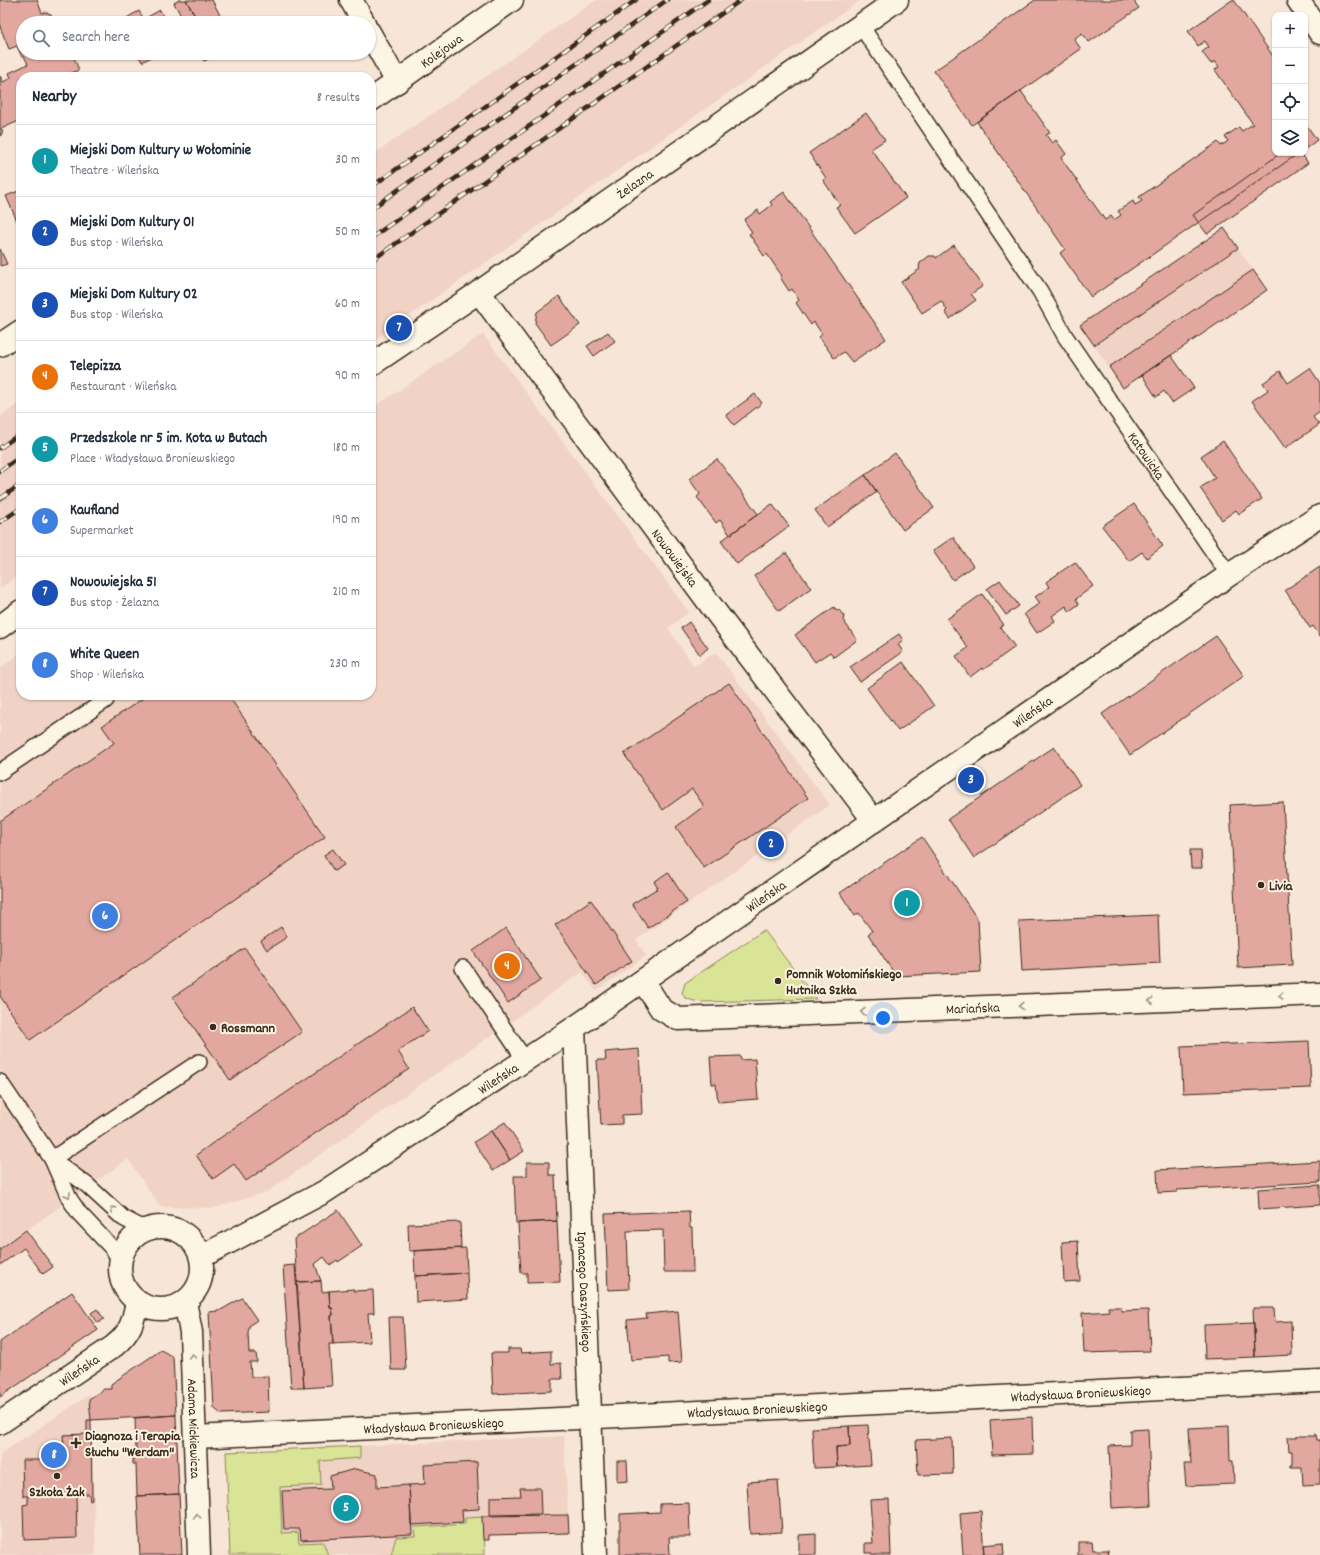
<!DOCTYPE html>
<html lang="en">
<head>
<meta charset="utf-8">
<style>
  body { margin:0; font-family:Dekko,sans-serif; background:#f6f6f7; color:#1f2937 }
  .controls { position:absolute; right:12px; top:12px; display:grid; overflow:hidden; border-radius:8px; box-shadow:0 1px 3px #0004 }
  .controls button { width:36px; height:36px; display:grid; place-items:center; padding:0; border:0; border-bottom:1px solid #e0e1e3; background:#fff; color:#1f2937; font:20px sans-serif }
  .you { position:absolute; left:883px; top:1018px; width:14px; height:14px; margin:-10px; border:3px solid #fff; border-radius:50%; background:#1a73e8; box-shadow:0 0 0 6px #1a73e833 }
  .badge { display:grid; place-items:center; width:26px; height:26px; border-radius:50%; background:#3b2a1e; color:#fff; font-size:13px; font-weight:700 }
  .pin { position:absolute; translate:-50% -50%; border:2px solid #fff; box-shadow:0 1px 4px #0006 }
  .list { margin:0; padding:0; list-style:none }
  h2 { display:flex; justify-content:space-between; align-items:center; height:52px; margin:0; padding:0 16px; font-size:17px }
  h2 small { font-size:13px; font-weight:400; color:#747a83 }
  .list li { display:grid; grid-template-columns:26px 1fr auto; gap:12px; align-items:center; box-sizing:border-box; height:72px; padding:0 16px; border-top:1px solid #e0e1e3 }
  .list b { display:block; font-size:15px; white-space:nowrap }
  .list p { margin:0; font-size:13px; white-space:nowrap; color:#747a83 }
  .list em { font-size:13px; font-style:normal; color:#747a83 }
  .icon { flex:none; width:22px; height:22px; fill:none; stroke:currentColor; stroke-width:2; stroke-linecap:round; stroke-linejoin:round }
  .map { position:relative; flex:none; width:1320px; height:1555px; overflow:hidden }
  .search { position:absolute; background:#fff; box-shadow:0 1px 3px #0004; left:16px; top:16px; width:360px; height:44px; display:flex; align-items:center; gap:10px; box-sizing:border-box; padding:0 14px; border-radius:22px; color:#747a83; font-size:15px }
  .panel { position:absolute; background:#fff; box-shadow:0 1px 3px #0004; left:16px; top:72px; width:360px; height:628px; border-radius:16px }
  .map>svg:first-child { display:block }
  .built { fill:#f1d3c6 }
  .green { fill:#d9e496; stroke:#8a875a }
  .building { fill:#e2a89f; stroke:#3b2a1e }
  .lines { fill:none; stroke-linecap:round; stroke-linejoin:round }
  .lane-casing { stroke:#3b2a1e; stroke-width:18 }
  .street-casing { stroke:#3b2a1e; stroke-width:25 }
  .secondary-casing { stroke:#3b2a1e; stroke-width:25 }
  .lane { stroke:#fcf5e5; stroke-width:15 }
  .street { stroke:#fcf5e5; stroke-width:22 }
  .secondary { stroke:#fcf5e5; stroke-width:22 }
  .rail-casing { stroke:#3b2a1e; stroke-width:4.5 }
  .rail { stroke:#fcf5e5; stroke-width:3; stroke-dasharray:9; stroke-linecap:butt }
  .oneway { stroke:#9c9082 }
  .poi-dot { fill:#3b2a1e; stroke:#fcf5e5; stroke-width:1.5 }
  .labels { text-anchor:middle; stroke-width:4; stroke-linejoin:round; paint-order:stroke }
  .street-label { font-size:14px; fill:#3b2a1e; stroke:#fcf5e5 }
  .poi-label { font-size:14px; font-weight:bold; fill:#3b2a1e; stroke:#fcf5e5; text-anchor:start }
</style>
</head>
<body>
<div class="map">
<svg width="1320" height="1555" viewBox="0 0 1320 1555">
  <rect width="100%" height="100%" fill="#f7e6d7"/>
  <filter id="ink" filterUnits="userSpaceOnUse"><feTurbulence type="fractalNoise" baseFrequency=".025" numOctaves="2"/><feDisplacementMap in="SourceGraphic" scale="8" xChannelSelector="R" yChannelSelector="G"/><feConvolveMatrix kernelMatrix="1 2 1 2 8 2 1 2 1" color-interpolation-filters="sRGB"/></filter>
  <g filter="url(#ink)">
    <path class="built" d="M 596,0 L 861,0 L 371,343 L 371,156 Z
      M 1224,228 L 1267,290 L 1123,388 L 1080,325 Z
      M 483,334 L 689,612 L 668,628 L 694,666 L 716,652 L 830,805 L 636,940 L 646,956 L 596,991 L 582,972 L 267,1192 L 215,1208 L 160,1207 L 128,1159 L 0,1249 L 0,668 L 21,652 L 21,695 L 371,695 L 371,409 Z
      M 21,402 L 21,573 L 0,589 L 0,417 Z
      M 90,1394 L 96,1555 L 0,1555 L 0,1454 Z
      M 564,1436 L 568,1514 L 484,1517 L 485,1555 L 240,1555 L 226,1452 Z"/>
    <path class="green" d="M 764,930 L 816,999 L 703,1002 L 694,1001 L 685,998 L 682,993 L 685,983 Z
      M 360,1446 L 360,1458 L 320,1461 L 321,1485 L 280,1487 L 282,1533 L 298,1532 L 299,1543 L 323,1542 L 328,1555 L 230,1555 L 226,1452 Z
      M 484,1517 L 485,1555 L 391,1555 L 396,1537 L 415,1536 L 414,1527 L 465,1524 L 465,1518 Z"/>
    <path class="building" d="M 0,0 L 37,0 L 42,13 L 45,12 L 51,14 L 54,23 L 23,23 L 23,53 L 67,53 L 68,55 L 72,53 L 79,70 L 69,74 L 70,77 L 21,77 L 21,120 L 1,129 L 3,131 L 0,137 L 0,76 L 3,82 L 11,78 L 9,73 L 28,64 L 24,56 L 22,57 L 17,46 L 9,49 L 0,27 Z
      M 179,0 L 186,0 L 199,23 L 185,23 L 174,3 Z
      M 186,0 L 212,0 L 223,21 L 219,23 L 199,23 Z
      M 1035,0 L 1133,0 L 1139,8 L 1089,42 L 1082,33 L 1074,39 L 1081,49 L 972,125 L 934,71 Z
      M 1232,0 L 1234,0 L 1275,59 L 1275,153 L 1299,153 L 1091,297 L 1060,253 L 1065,249 L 977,122 L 1021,91 L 1050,133 L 1046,135 L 1052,143 L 1056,140 L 1066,154 L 1061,158 L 1105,220 L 1111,216 L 1114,220 L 1121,215 L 1118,211 L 1133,201 L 1135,205 L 1142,201 L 1139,197 L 1218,142 L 1221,146 L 1228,141 L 1225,137 L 1239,127 L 1242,131 L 1253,124 L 1215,70 L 1219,67 L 1215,61 L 1211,64 L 1202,52 L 1209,47 L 1205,41 L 1198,46 L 1188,31 Z
      M 160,10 L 167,23 L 119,22 L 139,11 L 144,19 Z
      M 137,53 L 159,53 L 142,62 Z
      M 199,53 L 216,53 L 217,55 L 204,61 Z
      M 866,113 L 885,140 L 871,149 L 906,198 L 855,233 L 836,207 L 840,205 L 823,180 L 826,178 L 809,153 Z
      M 1305,123 L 1317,140 L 1305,149 Z
      M 1281,153 L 1301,153 L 1308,163 L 1207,234 L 1193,215 Z
      M 21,190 L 21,230 L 6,196 Z
      M 784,192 L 886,339 L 852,362 L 844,352 L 834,358 L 819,337 L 822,334 L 814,322 L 811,325 L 796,303 L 799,300 L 792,289 L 789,291 L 780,277 L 782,276 L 767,254 L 764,256 L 749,234 L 752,232 L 744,220 L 758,210 L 760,214 L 772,205 L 770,202 Z
      M 1224,228 L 1238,248 L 1094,345 L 1080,325 Z
      M 954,245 L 983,286 L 971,294 L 976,300 L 950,319 L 945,312 L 947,310 L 941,301 L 922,313 L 901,282 L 920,269 L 919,268 L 920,263 L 929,256 L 935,256 L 936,258 Z
      M 0,249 L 7,264 L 0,266 Z
      M 1253,270 L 1267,290 L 1123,388 L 1109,367 Z
      M 559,296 L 580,325 L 551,345 L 535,323 L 537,312 Z
      M 608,332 L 615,341 L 594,356 L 587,346 Z
      M 1171,355 L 1194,388 L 1172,403 L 1164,391 L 1156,397 L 1142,375 Z
      M 1310,368 L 1320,383 L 1320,412 L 1313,417 L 1319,425 L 1285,448 L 1252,401 L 1268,390 L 1263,383 L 1280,371 L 1288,383 Z
      M 755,394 L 762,403 L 734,425 L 726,415 Z
      M 1223,441 L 1262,499 L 1239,514 L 1236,510 L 1222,520 L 1200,488 L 1215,478 L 1201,456 Z
      M 895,453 L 934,508 L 903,530 L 865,475 Z
      M 717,459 L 758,514 L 730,535 L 720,520 L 716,523 L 697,497 L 700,494 L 689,479 Z
      M 865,475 L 877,492 L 827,527 L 815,510 Z
      M 772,504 L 789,526 L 737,564 L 721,541 Z
      M 1134,504 L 1163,546 L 1147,558 L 1142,552 L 1129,561 L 1102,526 Z
      M 953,537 L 973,566 L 953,580 L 933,551 Z
      M 786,553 L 811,588 L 779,611 L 754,576 Z
      M 1075,562 L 1093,586 L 1076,599 L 1079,604 L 1068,612 L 1066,606 L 1052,616 L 1055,621 L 1037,633 L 1024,614 L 1040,603 L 1035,597 L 1049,587 L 1046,582 Z
      M 1320,567 L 1320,636 L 1313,626 L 1310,628 L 1285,590 Z
      M 1000,580 L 1019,606 L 1006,615 L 987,589 Z
      M 982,594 L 1004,625 L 1000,627 L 1015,647 L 983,670 L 982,668 L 970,677 L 956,656 L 968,648 L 947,619 Z
      M 834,607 L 835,609 L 839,610 L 844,616 L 843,620 L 857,640 L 834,657 L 830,652 L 815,662 L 795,635 Z
      M 689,622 L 708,648 L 700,655 L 681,628 Z
      M 899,634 L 903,640 L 898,644 L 903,652 L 860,682 L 850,667 Z
      M 1216,636 L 1244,676 L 1130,755 L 1102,714 Z
      M 903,662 L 934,706 L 898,731 L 867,688 Z
      M 729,683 L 808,798 L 704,868 L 676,827 L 704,806 L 692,789 L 663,810 L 624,754 Z
      M 148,695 L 228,695 L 325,837 L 30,1040 L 0,996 L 0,821 L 114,743 L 102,726 Z
      M 1054,747 L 1080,785 L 974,858 L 948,819 Z
      M 1283,802 L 1292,965 L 1238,968 L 1230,805 Z
      M 922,837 L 978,920 L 981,972 L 896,976 L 868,934 L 872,931 L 859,913 L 855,916 L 840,893 Z
      M 333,849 L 344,865 L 334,871 L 324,855 Z
      M 1190,850 L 1201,850 L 1202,868 L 1191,868 Z
      M 668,872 L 687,902 L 648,928 L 632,904 L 658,888 L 654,882 Z
      M 591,900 L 632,961 L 596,985 L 555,925 Z
      M 1158,915 L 1160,963 L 1022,971 L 1019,921 Z
      M 281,927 L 287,937 L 267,950 L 261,941 Z
      M 506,928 L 541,980 L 508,1003 L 473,951 Z
      M 245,948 L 302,1032 L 230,1080 L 173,997 Z
      M 412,1007 L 428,1031 L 398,1051 L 409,1069 L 246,1181 L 234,1164 L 213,1179 L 196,1155 L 217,1140 Z
      M 1309,1041 L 1311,1088 L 1183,1093 L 1181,1046 Z
      M 639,1049 L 642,1114 L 622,1115 L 622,1124 L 601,1125 L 597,1060 L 606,1060 L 605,1052 Z
      M 740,1056 L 741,1060 L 755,1059 L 758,1099 L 718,1102 L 716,1084 L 712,1084 L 710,1057 Z
      M 505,1122 L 524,1151 L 510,1160 L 491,1131 Z
      M 491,1131 L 510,1160 L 493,1171 L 474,1142 Z
      M 1320,1161 L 1320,1182 L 1177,1190 L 1177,1192 L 1158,1193 L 1157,1170 Z
      M 527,1162 L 549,1162 L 549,1175 L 555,1175 L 557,1221 L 516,1223 L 514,1176 L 527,1176 Z
      M 1320,1185 L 1320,1205 L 1259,1209 L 1258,1189 Z
      M 338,1210 L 362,1246 L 338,1262 L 337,1260 L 330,1265 L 324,1257 L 315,1264 L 321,1281 L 297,1282 L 294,1239 Z
      M 689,1211 L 690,1228 L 692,1228 L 693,1272 L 664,1272 L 663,1230 L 627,1231 L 629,1289 L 608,1290 L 605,1214 Z
      M 557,1221 L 560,1282 L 527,1283 L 527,1273 L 521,1273 L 518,1223 Z
      M 460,1222 L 461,1248 L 409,1251 L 408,1224 Z
      M 26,1230 L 53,1267 L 43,1274 L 24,1248 L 0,1265 L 0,1249 Z
      M 1078,1241 L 1080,1281 L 1064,1282 L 1062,1242 Z
      M 466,1248 L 467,1273 L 415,1276 L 414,1251 Z
      M 295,1265 L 304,1388 L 291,1388 L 283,1266 Z
      M 467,1273 L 468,1299 L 416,1302 L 415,1276 Z
      M 321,1281 L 322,1292 L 329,1291 L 330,1308 L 332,1308 L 333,1315 L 331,1316 L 333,1344 L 329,1344 L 332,1386 L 304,1388 L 297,1282 Z
      M 354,1289 L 354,1291 L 373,1290 L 374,1313 L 368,1313 L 370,1342 L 333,1344 L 331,1316 L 333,1315 L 332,1308 L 330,1308 L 329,1291 Z
      M 72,1292 L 98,1330 L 0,1397 L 0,1342 Z
      M 242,1298 L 257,1320 L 250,1325 L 248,1332 L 249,1353 L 256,1353 L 257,1362 L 250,1362 L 251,1377 L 268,1376 L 269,1412 L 221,1414 L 214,1408 L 209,1312 L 219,1311 Z
      M 1108,1307 L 1121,1307 L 1121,1311 L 1148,1310 L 1150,1351 L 1084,1353 L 1082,1313 L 1109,1311 Z
      M 1253,1308 L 1274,1308 L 1275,1322 L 1291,1321 L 1292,1355 L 1255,1357 Z
      M 97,1309 L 104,1319 L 98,1323 L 91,1313 Z
      M 678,1311 L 682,1362 L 668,1363 L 668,1357 L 631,1360 L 627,1320 L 647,1318 L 646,1314 Z
      M 389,1317 L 403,1317 L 406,1370 L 391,1370 Z
      M 1254,1323 L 1255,1357 L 1205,1359 L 1204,1325 Z
      M 508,1349 L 520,1349 L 521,1353 L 551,1351 L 551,1364 L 561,1363 L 562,1379 L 552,1379 L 552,1391 L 493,1394 L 491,1353 L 508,1353 Z
      M 161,1350 L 173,1357 L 176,1415 L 91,1420 L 89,1399 L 104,1389 L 111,1389 L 111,1384 Z
      M 176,1415 L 179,1494 L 137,1496 L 136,1464 L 133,1464 L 132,1450 L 136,1450 L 135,1418 Z
      M 1032,1417 L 1033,1454 L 992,1455 L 990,1420 Z
      M 87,1420 L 91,1420 L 92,1500 L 90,1501 L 89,1494 L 76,1494 L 77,1538 L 24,1540 L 23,1505 L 28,1504 L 28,1496 L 23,1496 L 22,1460 L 44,1460 L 43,1447 L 64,1447 L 63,1435 L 87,1434 Z
      M 868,1425 L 871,1465 L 837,1467 L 836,1447 L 850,1446 L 849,1426 Z
      M 849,1426 L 850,1446 L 836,1447 L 837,1467 L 814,1468 L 812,1428 Z
      M 1229,1426 L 1230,1461 L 1233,1461 L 1234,1484 L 1186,1486 L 1184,1464 L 1191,1464 L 1189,1428 Z
      M 1148,1429 L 1151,1506 L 1112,1508 L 1109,1446 L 1130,1445 L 1130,1430 Z
      M 1315,1434 L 1316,1434 L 1317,1440 L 1320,1440 L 1320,1484 L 1303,1485 L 1302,1467 L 1290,1467 L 1290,1465 L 1292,1465 L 1292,1451 L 1289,1451 L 1288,1437 L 1297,1437 L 1297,1435 L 1298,1436 L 1315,1436 Z
      M 952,1438 L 953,1474 L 918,1475 L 916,1440 Z
      M 617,1461 L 627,1461 L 628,1481 L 617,1482 Z
      M 477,1462 L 479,1509 L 462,1510 L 463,1522 L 411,1525 L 409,1485 L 425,1484 L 424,1465 Z
      M 355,1469 L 377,1474 L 377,1487 L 409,1485 L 412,1534 L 301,1540 L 300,1529 L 284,1529 L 282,1491 L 331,1489 L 330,1476 Z
      M 778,1480 L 782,1532 L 750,1534 L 747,1482 Z
      M 520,1488 L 540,1488 L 541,1514 L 490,1515 L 490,1497 L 521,1496 Z
      M 179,1494 L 182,1555 L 140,1555 L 137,1496 Z
      M 889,1499 L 891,1555 L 872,1555 L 872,1553 L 865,1553 L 865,1543 L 873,1543 L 870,1500 Z
      M 689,1503 L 690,1537 L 669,1537 L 670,1555 L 620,1555 L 620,1514 L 660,1512 L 660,1504 Z
      M 981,1511 L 984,1555 L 963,1555 L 960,1513 Z
      M 568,1515 L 569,1533 L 489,1535 L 489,1540 L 483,1540 L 482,1516 Z
      M 816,1534 L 816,1555 L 799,1555 L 799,1535 Z
      M 1078,1542 L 1092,1542 L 1093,1550 L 1108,1550 L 1109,1555 L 1078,1555 Z
      M 1003,1543 L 1004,1555 L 984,1555 L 983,1545 Z"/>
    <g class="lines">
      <g class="lane-casing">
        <g id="lane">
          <path id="s1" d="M 861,26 L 1040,291 L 1065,336 L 1229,575"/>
          <path d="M 0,772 L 106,700"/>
          <path d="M 463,968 L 525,1060"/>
          <path d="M 0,1082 L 52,1159 L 69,1198 L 79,1213 L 113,1249 L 121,1262"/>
          <path d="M 52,1159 L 199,1062"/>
          <path d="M 53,1160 L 87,1185 L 123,1218 L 146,1230"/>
        </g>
      </g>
      <g class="street-casing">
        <g id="street">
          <path d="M 351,0 L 364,23"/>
          <path d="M 1298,0 L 1320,33"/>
          <path d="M 369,32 L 397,82"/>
          <path id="s2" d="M 371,100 L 512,0"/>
          <path id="s3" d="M 479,292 L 718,615 L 874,821"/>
          <path d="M 0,345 L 21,331"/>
          <path id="s4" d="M 371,365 L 479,292 L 897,0"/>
          <path d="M 0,627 L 21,611"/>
          <path id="s5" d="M 643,981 L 661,1009 L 678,1019 L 1320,994"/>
          <path id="s6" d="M 574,1028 L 596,1555"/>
          <path id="s7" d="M 185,1302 L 191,1332 L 199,1555"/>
          <path id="s8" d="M 195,1437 L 1320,1381"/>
        </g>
      </g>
      <g class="secondary-casing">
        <g id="secondary">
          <circle cx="161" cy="1268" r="41"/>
          <path id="s9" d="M 201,1257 L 324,1192 L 574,1028 L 1229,575 L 1320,516"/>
          <path id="s10" d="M 0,1423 L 114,1346 C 131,1332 133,1322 137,1302"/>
        </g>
      </g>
      <use href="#lane" class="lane"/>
      <use href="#street" class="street"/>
      <use href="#secondary" class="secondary"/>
      <g class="rail-casing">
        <path id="rail" d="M 371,187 L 636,0
          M 371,209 L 667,0
          M 371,238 L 708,0
          M 371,261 L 741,0
          M 0,448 L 21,433
          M 0,471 L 21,456
          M 0,499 L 21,484
          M 0,522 L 21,508"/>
      </g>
      <use href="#rail" class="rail"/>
    </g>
    <defs><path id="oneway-chevron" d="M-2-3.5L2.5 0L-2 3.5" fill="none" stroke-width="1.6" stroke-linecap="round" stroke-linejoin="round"/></defs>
    <g class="oneway">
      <use href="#oneway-chevron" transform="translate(1281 996) rotate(178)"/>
      <use href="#oneway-chevron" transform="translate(1151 1001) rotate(178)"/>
      <use href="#oneway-chevron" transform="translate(1021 1006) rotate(178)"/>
      <use href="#oneway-chevron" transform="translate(863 1012) rotate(178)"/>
      <use href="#oneway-chevron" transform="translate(68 1195) rotate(64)"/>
      <use href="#oneway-chevron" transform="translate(113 1209) rotate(-140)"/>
      <use href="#oneway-chevron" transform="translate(192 1356) rotate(-92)"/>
      <use href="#oneway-chevron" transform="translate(197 1516) rotate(-92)"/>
    </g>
  </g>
  <g class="poi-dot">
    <circle cx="1261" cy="885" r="4"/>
    <circle cx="778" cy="981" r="4"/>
    <circle cx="213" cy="1027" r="4"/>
    <path d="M74 1437h4v4h4v4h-4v4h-4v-4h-4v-4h4z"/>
    <circle cx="57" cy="1476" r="4"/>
  </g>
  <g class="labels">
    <g class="street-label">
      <text dy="5" stroke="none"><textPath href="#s2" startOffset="86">Kolejowa</textPath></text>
      <text dy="5" stroke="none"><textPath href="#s4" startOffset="320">Żelazna</textPath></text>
      <text dy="5" stroke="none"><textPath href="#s1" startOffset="516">Katowicka</textPath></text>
      <text dy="5" stroke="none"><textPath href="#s3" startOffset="330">Nowowiejska</textPath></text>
      <text dy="5" stroke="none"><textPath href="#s9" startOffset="995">Wileńska</textPath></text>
      <text dy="5" stroke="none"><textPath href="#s9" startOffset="671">Wileńska</textPath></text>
      <text dy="5" stroke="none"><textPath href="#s5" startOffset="348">Mariańska</textPath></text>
      <text dy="5" stroke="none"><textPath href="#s9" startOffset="347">Wileńska</textPath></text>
      <text dy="5" stroke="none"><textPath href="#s6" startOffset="264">Ignacego Daszyńskiego</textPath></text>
      <text dy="5" stroke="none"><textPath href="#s10" startOffset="95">Wileńska</textPath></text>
      <text dy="5" stroke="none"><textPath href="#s8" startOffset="887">Władysława Broniewskiego</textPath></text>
      <text dy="5" stroke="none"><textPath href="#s8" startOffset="563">Władysława Broniewskiego</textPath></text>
      <text dy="5" stroke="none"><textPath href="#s8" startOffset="239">Władysława Broniewskiego</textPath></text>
      <text dy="5" stroke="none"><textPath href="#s7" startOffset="127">Adama Mickiewicza</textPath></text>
    </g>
    <g class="poi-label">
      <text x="1269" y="890">Livia</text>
      <text x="786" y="978">Pomnik Wołomińskiego<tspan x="786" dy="16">Hutnika Szkła</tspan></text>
      <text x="221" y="1032">Rossmann</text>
      <text x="85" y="1440">Diagnoza i Terapia<tspan x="85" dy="16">Słuchu "Werdam"</tspan></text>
      <text x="57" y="1496" text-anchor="middle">Szkoła Żak</text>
    </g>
  </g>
</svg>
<div class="controls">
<button>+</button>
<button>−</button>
<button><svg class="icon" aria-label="locate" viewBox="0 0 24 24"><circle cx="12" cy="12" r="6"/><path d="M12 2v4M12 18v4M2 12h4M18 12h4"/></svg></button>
<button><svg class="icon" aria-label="layers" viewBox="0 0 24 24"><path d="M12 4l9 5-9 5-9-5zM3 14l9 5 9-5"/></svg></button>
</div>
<div class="you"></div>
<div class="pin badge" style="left:907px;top:903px;background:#0f9aa8">1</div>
<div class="pin badge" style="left:771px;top:844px;background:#1a4fb4">2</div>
<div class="pin badge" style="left:971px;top:780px;background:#1a4fb4">3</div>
<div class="pin badge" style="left:507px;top:966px;background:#e8710a">4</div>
<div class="pin badge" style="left:346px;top:1508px;background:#0f9aa8">5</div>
<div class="pin badge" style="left:105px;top:916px;background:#3f7fe0">6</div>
<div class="pin badge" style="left:399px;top:328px;background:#1a4fb4">7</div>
<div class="pin badge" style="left:54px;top:1455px;background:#3f7fe0">8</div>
<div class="search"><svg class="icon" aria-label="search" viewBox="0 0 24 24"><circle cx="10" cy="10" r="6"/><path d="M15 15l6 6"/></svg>Search here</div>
<section class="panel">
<h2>Nearby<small>8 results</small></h2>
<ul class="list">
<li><span class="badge" style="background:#0f9aa8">1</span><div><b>Miejski Dom Kultury w Wołominie</b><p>Theatre · Wileńska</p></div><em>30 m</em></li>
<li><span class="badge" style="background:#1a4fb4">2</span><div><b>Miejski Dom Kultury 01</b><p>Bus stop · Wileńska</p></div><em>50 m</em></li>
<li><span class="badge" style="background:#1a4fb4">3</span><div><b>Miejski Dom Kultury 02</b><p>Bus stop · Wileńska</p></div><em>60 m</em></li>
<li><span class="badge" style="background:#e8710a">4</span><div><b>Telepizza</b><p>Restaurant · Wileńska</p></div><em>90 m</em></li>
<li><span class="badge" style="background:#0f9aa8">5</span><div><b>Przedszkole nr 5 im. Kota w Butach</b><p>Place · Władysława Broniewskiego</p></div><em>180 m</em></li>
<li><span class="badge" style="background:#3f7fe0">6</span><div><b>Kaufland</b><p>Supermarket</p></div><em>190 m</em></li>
<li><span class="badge" style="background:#1a4fb4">7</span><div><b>Nowowiejska 51</b><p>Bus stop · Żelazna</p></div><em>210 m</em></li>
<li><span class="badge" style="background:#3f7fe0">8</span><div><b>White Queen</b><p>Shop · Wileńska</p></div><em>230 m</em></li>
</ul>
</section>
</div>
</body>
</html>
